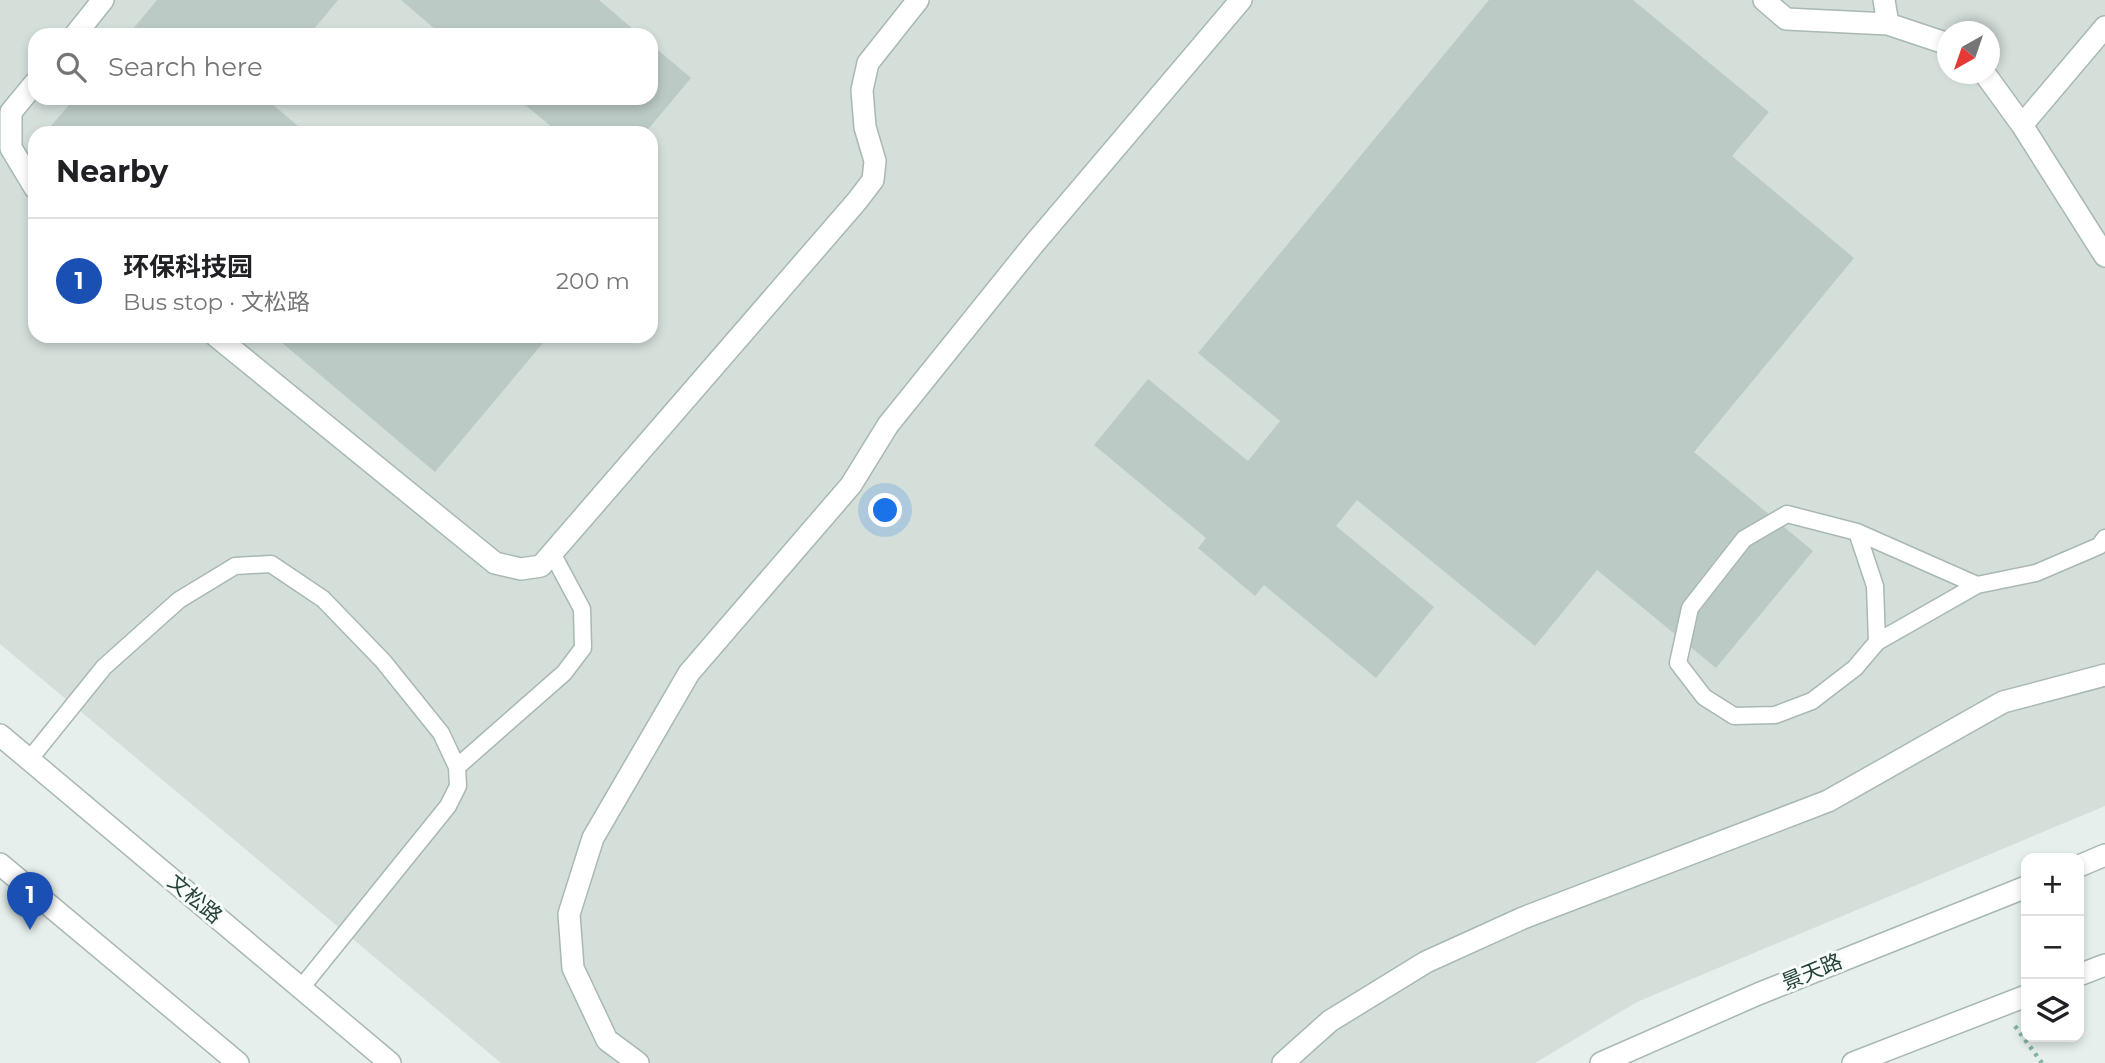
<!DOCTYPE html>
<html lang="en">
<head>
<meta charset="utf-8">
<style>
  body { margin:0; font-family:Montserrat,"Noto Sans SC",sans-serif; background:#f2f2f2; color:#202124 }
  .controls { position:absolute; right:21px; bottom:21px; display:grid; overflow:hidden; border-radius:14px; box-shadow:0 4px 10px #0003 }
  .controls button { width:63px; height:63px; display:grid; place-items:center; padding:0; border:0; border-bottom:2px solid #e0e0e0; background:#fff; color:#202124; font:35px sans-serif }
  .compass { position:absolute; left:1937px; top:21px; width:63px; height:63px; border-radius:50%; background:#fff; box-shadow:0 4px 10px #0003; rotate:220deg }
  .you { position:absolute; left:886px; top:511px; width:24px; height:24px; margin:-18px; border:5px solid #fff; border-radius:50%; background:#1a73e8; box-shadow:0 0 0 10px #1a73e833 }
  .badge { display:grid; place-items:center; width:46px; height:46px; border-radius:50%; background:#0f766e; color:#fff; font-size:23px; font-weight:700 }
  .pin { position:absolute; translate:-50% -58px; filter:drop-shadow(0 2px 4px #0008) }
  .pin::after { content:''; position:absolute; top:37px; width:24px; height:21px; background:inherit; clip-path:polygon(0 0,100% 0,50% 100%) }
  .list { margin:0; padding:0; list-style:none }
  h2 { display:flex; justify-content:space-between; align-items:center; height:91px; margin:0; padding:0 28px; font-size:30px }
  h2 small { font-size:23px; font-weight:400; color:#757577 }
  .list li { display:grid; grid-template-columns:46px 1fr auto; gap:21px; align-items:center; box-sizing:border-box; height:126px; padding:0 28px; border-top:2px solid #e0e0e0 }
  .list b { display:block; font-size:26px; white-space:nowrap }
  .list p { margin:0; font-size:23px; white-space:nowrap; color:#757577 }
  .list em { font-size:23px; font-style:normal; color:#757577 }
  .icon { flex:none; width:38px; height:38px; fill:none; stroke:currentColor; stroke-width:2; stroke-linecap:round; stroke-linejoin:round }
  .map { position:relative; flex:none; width:2105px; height:1063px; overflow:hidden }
  .search { position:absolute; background:#fff; box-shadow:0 4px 10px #0003; left:28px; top:28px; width:630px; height:77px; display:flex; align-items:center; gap:18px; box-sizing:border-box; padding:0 24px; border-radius:21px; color:#757577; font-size:26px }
  .panel { position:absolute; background:#fff; box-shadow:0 4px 10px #0003; left:28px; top:126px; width:630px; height:217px; border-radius:21px }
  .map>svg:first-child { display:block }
  .built { fill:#d4dfda; fill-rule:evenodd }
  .building { fill:#bbcac4 }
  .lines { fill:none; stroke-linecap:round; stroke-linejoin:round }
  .service-casing { stroke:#a8b8b2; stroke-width:19 }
  .minor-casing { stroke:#a8b8b2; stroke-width:24 }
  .tertiary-casing { stroke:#a8b8b2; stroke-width:24 }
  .path { stroke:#86b3a5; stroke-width:4.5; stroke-dasharray:3.5 5; stroke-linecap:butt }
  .service { stroke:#fff; stroke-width:16 }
  .minor { stroke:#fff; stroke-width:21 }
  .tertiary { stroke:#fff; stroke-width:21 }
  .labels { text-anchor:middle; stroke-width:6; stroke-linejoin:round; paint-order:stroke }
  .street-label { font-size:21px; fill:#24423a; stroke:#f7fbf9 }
</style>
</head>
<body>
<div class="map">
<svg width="2105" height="1063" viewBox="0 0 2105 1063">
  <rect width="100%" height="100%" fill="#e6efeb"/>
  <path class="built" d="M 0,0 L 2105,0 L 2105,806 L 1637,1002 L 1535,1063 L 501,1063 L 0,644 ZM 1948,32 L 1990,32 L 1990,74 L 1948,74 ZM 35,35 L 651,35 L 651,98 L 35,98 ZM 35,133 L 651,133 L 651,336 L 35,336 Z"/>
  <path class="building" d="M 157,0 L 338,0 L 309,35 L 128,35 Z
    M 401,0 L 599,0 L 640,35 L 442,35 Z
    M 1489,0 L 1633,0 L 1769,112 L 1732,156 L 1854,258 L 1694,452 L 1813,551 L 1716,668 L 1597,570 L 1535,646 L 1357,500 L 1336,526 L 1434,607 L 1376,678 L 1264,585 L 1255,596 L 1198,548 L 1206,538 L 1094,445 L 1148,379 L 1248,461 L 1280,421 L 1198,353 Z
    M 651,44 L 691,78 L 645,133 L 559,133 L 517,98 L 651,98 Z
    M 75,98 L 265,98 L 306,133 L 45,133 Z
    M 274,336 L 547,336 L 548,337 L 435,472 Z"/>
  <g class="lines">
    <g class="service-casing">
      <path id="service" d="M 1857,532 L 1875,586 L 1877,642
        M 1977,585 L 1857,532 L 1787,514 L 1744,539 L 1690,608 L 1678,663 L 1704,697 L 1734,716 L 1775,715 L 1812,701 L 1855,668 L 1877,642 L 1977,585 L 2036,573 L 2099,546 L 2105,538
        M 29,760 L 104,667 L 179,600 L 235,566 L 271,564 L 323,599 L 383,661 L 441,733 L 457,767 L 458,786 L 448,806 L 301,988
        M 457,767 L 564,673 L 583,648 L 582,609 L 552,553"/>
    </g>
    <g class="minor-casing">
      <path id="minor" d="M 1764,0 L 1786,19 L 1888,24
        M 1884,0 L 1888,24 L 1948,44
        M 75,35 L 103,0
        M 1985,74 L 2022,125 L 2105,256
        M 35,83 L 11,112 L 11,148 L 35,188
        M 2022,125 L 2105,27
        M 216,336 L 495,563 L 521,569 L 541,566 L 857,201 L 873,180 L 875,161 L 865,127 L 862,90 L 868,63 L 918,0
        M 638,1063 L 607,1040 L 573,968 L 569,914 L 593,838 L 689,673 L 851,485 L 888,425 L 1033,245 L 1241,0
        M 1283,1063 L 1330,1021 L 1426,962 L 1523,918 L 1828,801 L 2003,702 L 2105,675"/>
    </g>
    <g class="tertiary-casing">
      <path id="tertiary" d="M 0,735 L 390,1063
        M 0,864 L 238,1063
        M 2079,866 L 2105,855
        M 2079,975 L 2105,965
        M 1601,1063 L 1758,994 L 2026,887
        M 1853,1063 L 2026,996"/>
    </g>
    <path class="path" d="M 2015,1026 L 2042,1063"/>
    <use href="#service" class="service"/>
    <use href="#minor" class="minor"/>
    <use href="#tertiary" class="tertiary"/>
  </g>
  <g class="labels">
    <g class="street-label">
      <text transform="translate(195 899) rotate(40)" y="7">文松路</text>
      <text transform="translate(1812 972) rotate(-22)" y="7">景天路</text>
    </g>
  </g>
</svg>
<div class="controls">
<button>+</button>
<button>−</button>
<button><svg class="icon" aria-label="layers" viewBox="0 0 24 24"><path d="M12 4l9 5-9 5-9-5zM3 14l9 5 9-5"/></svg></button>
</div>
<svg class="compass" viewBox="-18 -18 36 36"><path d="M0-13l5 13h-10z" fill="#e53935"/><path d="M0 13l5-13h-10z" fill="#757577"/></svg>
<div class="you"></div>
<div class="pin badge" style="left:30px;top:930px;background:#1a4fb4">1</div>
<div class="search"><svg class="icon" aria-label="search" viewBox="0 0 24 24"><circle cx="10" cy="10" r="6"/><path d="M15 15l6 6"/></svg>Search here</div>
<section class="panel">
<h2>Nearby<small></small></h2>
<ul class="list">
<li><span class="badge" style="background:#1a4fb4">1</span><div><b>环保科技园</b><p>Bus stop · 文松路</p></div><em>200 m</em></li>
</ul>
</section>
</div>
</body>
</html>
